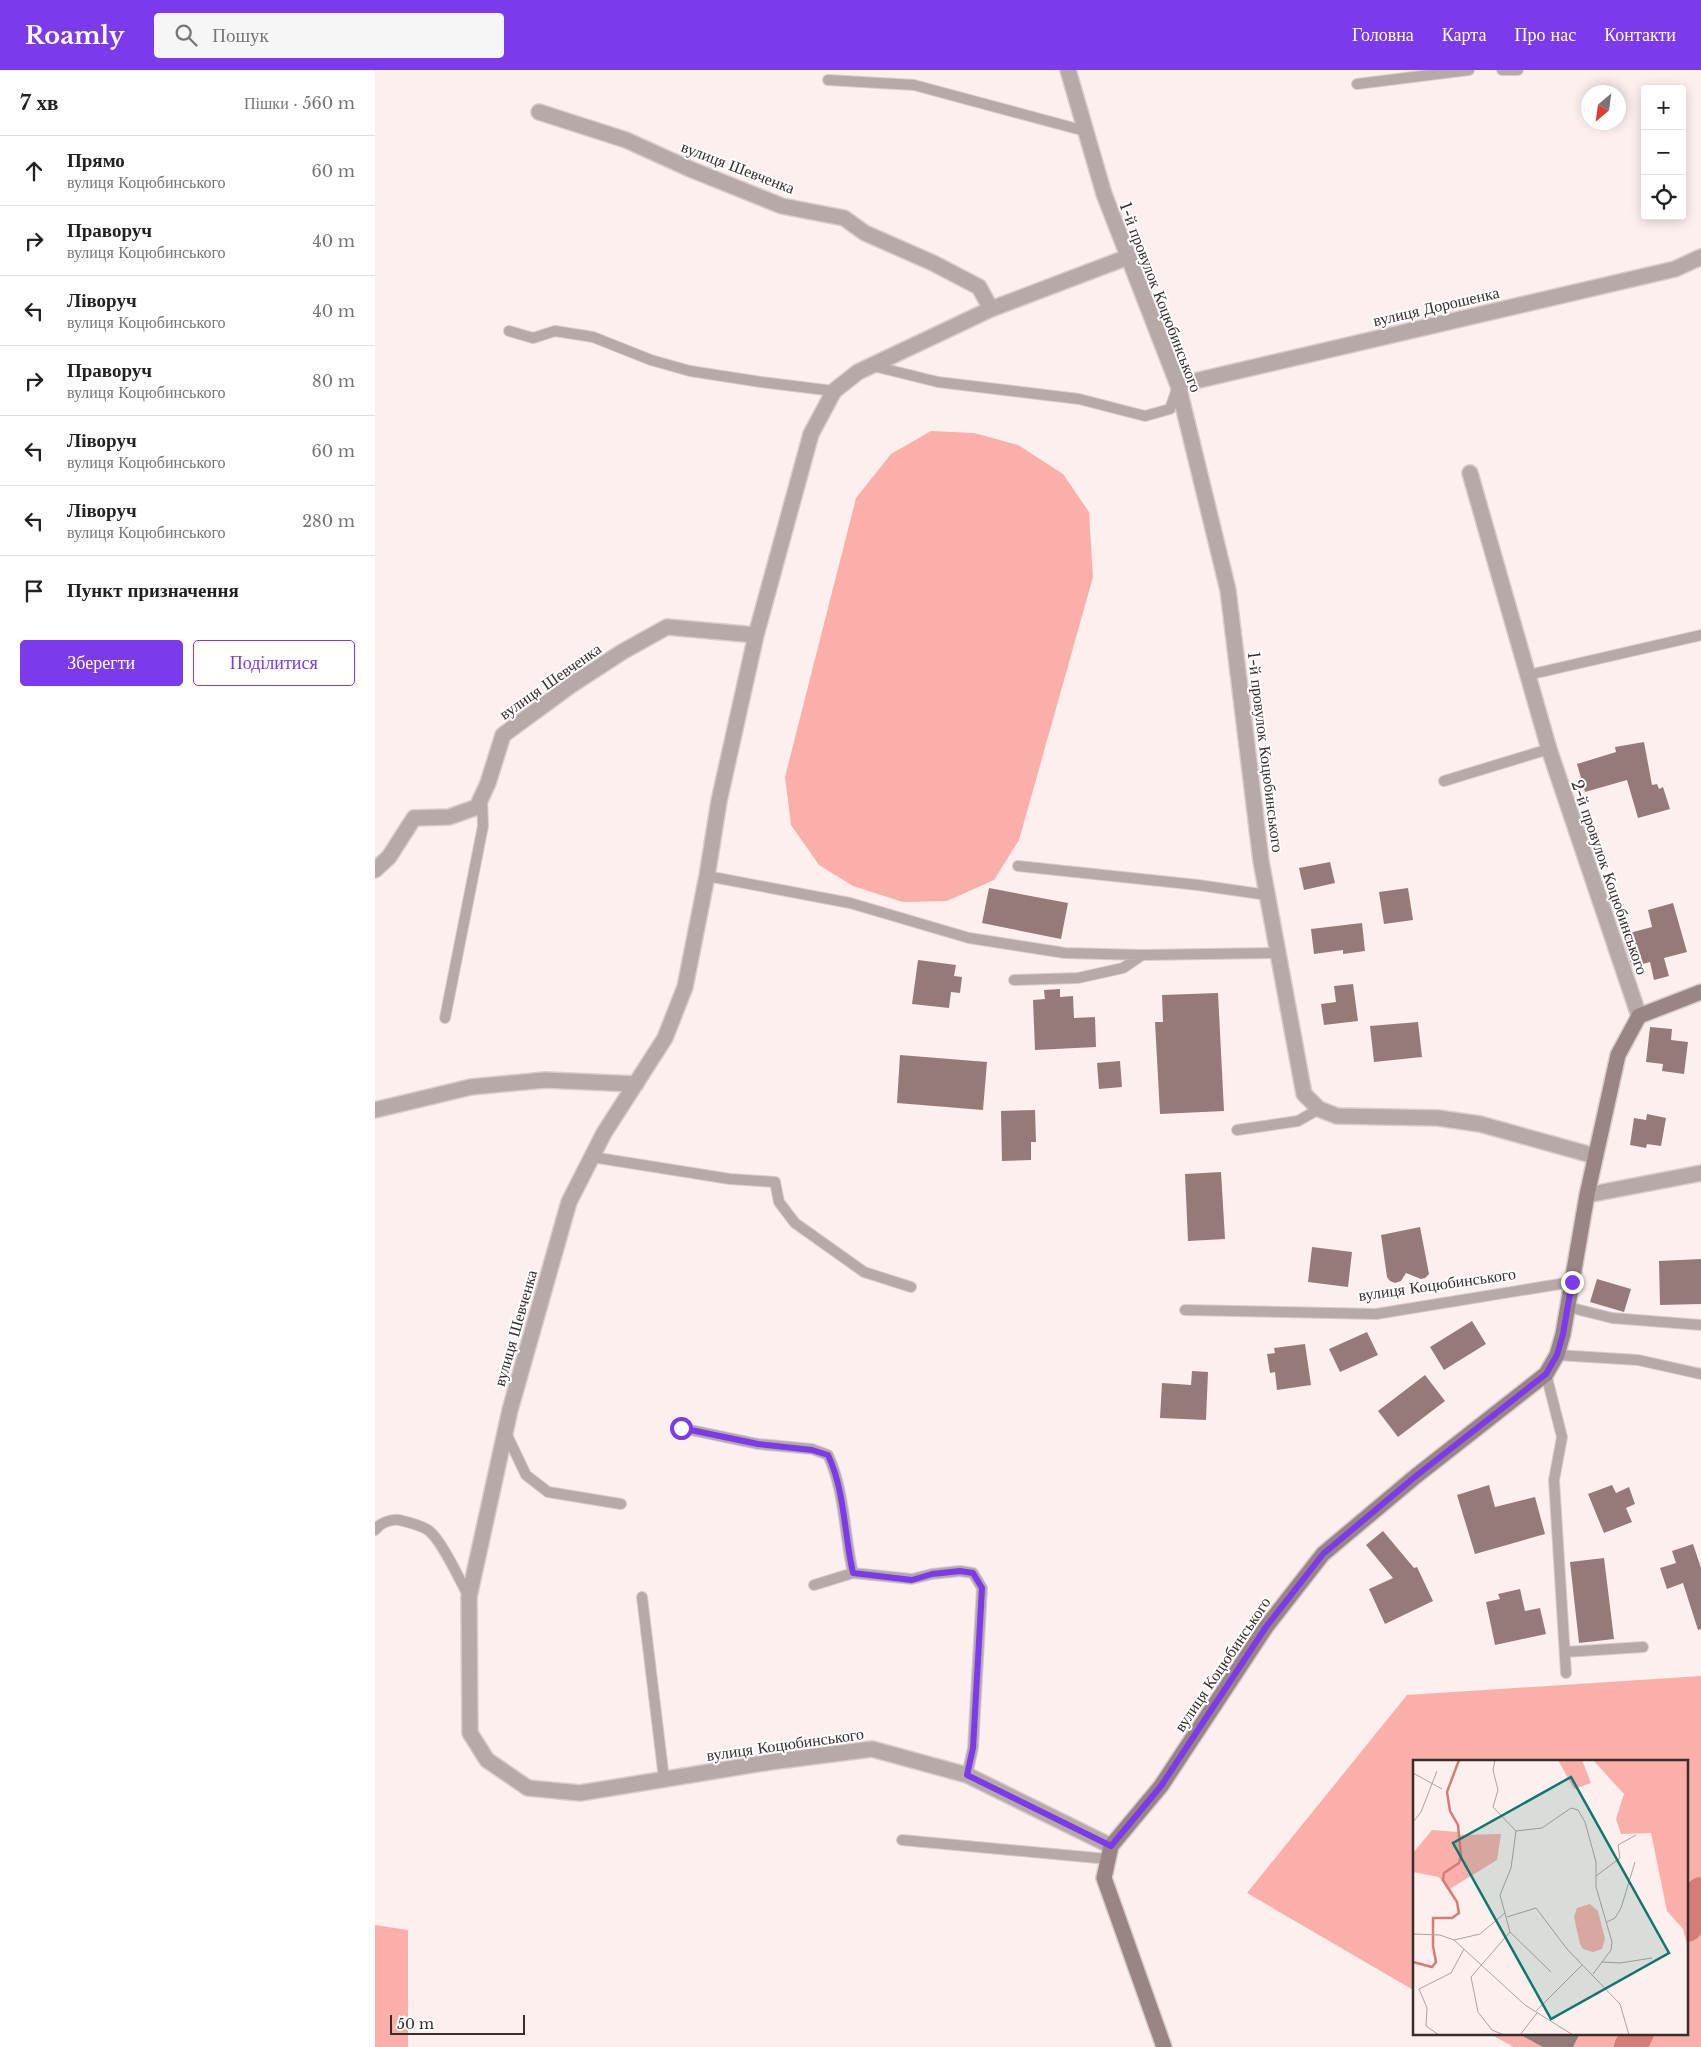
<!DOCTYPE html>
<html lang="uk">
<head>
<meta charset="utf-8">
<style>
  body { margin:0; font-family:"Libre Baskerville",serif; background:#f6f6f6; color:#222 }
  .controls { position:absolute; right:15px; top:15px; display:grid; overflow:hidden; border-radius:5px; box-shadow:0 2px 12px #0003 }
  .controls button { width:45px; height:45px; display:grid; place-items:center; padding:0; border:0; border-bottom:1px solid #e0e0e0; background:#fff; color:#222; font:25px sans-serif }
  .compass { position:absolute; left:1206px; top:15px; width:45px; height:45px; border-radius:50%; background:#fff; box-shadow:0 2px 12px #0003; rotate:209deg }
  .scale { position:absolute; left:15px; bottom:12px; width:135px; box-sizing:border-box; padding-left:5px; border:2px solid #392d2c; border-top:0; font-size:14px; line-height:18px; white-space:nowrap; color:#392d2c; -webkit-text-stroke:4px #fff; paint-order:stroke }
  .stop { position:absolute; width:15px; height:15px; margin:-11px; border:4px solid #7c3aed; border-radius:50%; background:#fff }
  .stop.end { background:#7c3aed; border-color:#fff; box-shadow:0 1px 5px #0008 }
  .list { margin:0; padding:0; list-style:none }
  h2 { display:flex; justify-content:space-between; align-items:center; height:65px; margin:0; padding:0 20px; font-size:21px }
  h2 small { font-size:16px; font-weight:400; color:#767676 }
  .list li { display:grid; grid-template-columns:32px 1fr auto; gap:15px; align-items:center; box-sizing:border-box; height:70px; padding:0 20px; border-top:1px solid #e0e0e0 }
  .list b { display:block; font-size:19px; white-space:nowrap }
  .list p { margin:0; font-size:16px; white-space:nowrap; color:#767676 }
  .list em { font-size:16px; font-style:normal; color:#767676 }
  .actions { display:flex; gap:10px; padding:15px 20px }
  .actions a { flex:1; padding:11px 0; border:1px solid #7c3aed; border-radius:5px; text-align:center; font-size:18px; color:#7c3aed }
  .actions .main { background:#7c3aed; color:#fff }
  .icon { flex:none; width:28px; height:28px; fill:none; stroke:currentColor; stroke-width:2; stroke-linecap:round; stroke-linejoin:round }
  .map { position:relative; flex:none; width:1326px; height:1977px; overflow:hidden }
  header { display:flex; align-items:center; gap:30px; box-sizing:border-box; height:70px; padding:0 25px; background:#7c3aed; color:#fff }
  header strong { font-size:24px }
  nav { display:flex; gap:28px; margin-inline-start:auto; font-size:18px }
  .search { width:350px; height:45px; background:#f6f6f6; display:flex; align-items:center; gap:12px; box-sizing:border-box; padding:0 18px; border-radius:5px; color:#767676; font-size:19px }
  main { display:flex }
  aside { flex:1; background:#fff }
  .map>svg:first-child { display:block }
  .green { fill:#fbafaa }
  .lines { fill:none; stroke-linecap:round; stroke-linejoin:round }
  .river { stroke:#d67c77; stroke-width:32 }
  .building { fill:#967a78 }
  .lane-casing { stroke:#d9cccb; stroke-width:12 }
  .street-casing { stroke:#d9cccb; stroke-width:18 }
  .secondary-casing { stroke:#d9cccb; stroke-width:18 }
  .lane { stroke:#b6a9a8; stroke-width:10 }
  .street { stroke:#b6a9a8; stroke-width:15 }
  .secondary { stroke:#988584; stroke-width:15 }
  .route { stroke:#7c3aed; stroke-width:6 }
  .labels { text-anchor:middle; stroke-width:4; stroke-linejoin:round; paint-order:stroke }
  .street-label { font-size:16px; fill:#392d2c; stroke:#fff }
  .inset-river { fill:none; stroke:#d67c77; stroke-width:2.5 }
  .inset-road { fill:none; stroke:#aea1a0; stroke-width:1 }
  .view { fill:#0f766e; fill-opacity:0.15; stroke:#0f766e; stroke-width:2.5 }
  .inset-edge { fill:none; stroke:#392d2c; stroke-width:2.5 }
</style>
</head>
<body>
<header>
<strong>Roamly</strong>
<div class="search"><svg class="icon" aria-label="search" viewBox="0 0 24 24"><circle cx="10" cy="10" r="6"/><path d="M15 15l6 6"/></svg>Пошук</div>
<nav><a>Головна</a><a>Карта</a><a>Про нас</a><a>Контакти</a></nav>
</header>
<main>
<aside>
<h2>7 хв<small>Пішки · 560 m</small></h2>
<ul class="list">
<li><svg class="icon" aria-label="ahead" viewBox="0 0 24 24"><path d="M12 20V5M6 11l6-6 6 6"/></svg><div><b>Прямо</b><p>вулиця Коцюбинського</p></div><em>60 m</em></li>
<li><svg class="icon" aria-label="right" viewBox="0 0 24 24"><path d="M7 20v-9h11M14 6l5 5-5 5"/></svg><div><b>Праворуч</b><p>вулиця Коцюбинського</p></div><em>40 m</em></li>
<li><svg class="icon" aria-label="left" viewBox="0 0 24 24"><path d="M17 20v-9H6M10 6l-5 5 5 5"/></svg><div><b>Ліворуч</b><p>вулиця Коцюбинського</p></div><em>40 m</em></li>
<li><svg class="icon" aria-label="right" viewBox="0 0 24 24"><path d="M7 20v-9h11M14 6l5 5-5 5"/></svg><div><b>Праворуч</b><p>вулиця Коцюбинського</p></div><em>80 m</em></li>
<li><svg class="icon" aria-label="left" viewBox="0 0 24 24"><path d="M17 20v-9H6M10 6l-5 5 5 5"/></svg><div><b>Ліворуч</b><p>вулиця Коцюбинського</p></div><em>60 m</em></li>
<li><svg class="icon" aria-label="left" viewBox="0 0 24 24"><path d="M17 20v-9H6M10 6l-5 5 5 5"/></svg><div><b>Ліворуч</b><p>вулиця Коцюбинського</p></div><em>280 m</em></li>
<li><svg class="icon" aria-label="arrive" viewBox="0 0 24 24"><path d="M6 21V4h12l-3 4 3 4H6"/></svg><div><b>Пункт призначення</b></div></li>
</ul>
<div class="actions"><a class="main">Зберегти</a><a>Поділитися</a></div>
</aside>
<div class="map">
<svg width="1326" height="1977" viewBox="0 0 1326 1977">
  <rect width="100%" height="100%" fill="#fcefee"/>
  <path class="green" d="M 556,361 L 599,363 L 643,375 L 688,404 L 714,442 L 718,507 L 644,770 L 619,810 L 572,831 L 528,832 L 478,816 L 444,795 L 416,755 L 410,707 L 481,428 L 516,384 Z
    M 1326,1606 L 1326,1977 L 1139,1977 L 1113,1963 L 1312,1963 L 1312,1691 L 1040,1691 L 1040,1921 L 872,1823 L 1032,1625 Z
    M 0,1855 L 33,1860 L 33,1977 L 0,1977 Z"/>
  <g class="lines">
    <path class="river" d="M 1312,1856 L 1322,1826 L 1326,1823
      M 1255,1977 L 1263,1963"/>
  </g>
  <path class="building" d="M 1269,672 L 1277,715 L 1282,714 L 1284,719 L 1288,717 L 1295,739 L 1263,748 L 1252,710 L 1210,722 L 1202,694 L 1241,682 L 1240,677 Z
    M 955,792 L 960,813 L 929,820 L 924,798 Z
    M 614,818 L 693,833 L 686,869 L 607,853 Z
    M 1033,818 L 1038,850 L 1009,854 L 1004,822 Z
    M 1298,833 L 1312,882 L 1289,888 L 1294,906 L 1279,910 L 1275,892 L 1257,897 L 1247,865 L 1277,857 L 1273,840 Z
    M 987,853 L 990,881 L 968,884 L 968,880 L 939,884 L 936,859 Z
    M 543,890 L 581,895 L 579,906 L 587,907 L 585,923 L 576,922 L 574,938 L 537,934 Z
    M 978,914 L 983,951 L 949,955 L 946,934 L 961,932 L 959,916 Z
    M 685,919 L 685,927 L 698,926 L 699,948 L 720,947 L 721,977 L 660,980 L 658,930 L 670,929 L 669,920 Z
    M 843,923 L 849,1041 L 785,1044 L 780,952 L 788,952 L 787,925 Z
    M 1043,952 L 1047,987 L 999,992 L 995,956 Z
    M 1275,957 L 1297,959 L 1296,970 L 1313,972 L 1309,1004 L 1287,1001 L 1288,994 L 1271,992 Z
    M 525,985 L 612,992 L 608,1040 L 522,1033 Z
    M 745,991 L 747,1017 L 724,1019 L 722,993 Z
    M 660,1040 L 661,1072 L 656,1072 L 656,1090 L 627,1091 L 626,1041 Z
    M 1272,1044 L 1291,1048 L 1286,1076 L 1272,1074 L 1271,1078 L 1255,1075 L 1259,1048 L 1271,1050 Z
    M 846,1102 L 850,1169 L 813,1171 L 810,1104 Z
    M 1045,1157 L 1054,1204 L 1050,1208 L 1046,1209 L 1031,1203 L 1026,1211 L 1020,1213 L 1015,1211 L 1012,1207 L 1006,1165 Z
    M 937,1177 L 977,1182 L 973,1217 L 933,1212 Z
    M 1326,1189 L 1326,1234 L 1285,1235 L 1284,1191 Z
    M 1222,1209 L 1256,1219 L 1249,1242 L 1215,1232 Z
    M 1097,1251 L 1111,1274 L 1069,1300 L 1055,1277 Z
    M 992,1262 L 1003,1285 L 965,1302 L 954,1279 Z
    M 930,1274 L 936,1315 L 902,1320 L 900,1302 L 895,1303 L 892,1284 L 900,1283 L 899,1278 Z
    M 817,1301 L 833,1302 L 831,1350 L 785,1348 L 787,1313 L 816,1315 Z
    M 1050,1305 L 1070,1331 L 1023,1367 L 1003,1341 Z
    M 1114,1415 L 1120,1437 L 1160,1427 L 1170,1464 L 1100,1484 L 1082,1425 Z
    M 1237,1415 L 1241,1423 L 1254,1417 L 1260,1434 L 1251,1438 L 1257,1452 L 1229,1463 L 1213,1424 Z
    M 1008,1461 L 1039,1498 L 1042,1497 L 1058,1531 L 1010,1554 L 994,1519 L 1018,1508 L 991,1475 Z
    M 1318,1474 L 1326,1498 L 1326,1559 L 1323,1560 L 1308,1513 L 1292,1519 L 1285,1498 L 1301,1493 L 1297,1481 Z
    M 1229,1488 L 1239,1569 L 1204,1573 L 1195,1492 Z
    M 1145,1519 L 1150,1541 L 1165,1538 L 1171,1564 L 1120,1575 L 1111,1532 L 1125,1529 L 1123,1524 Z
    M 1142,1963 L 1205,1963 L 1198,1977 L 1168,1977 Z"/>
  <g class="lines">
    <g class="lane-casing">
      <path id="lane" d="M 1127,0 L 1143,0
        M 453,10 L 539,15 L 710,61
        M 982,14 L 1094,0
        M 134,261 L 158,268 L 180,261 L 218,267 L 276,290 L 315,301 L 386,312 L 459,321
        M 498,296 L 563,312 L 704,329 L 770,346 L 795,339 L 803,316
        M 1153,605 L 1326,565
        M 1069,711 L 1174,679
        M 643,796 L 823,815 L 892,825
        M 332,806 L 475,833 L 594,868 L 690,883 L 767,885 L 903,883
        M 639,910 L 703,908 L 748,898 L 767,885
        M 70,948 L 108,756 L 107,728
        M 862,1060 L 923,1051 L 944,1039
        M 217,1087 L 355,1109 L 400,1112 L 404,1132 L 420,1153 L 489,1202 L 536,1217
        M 1193,1237 L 1237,1248 L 1326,1255
        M 810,1240 L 1001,1244 L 1197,1212
        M 1182,1285 L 1263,1290 L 1326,1304
        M 1171,1304 L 1187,1367 L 1179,1410 L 1191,1603
        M 306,1358 L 383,1374 L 437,1379 L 453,1385 C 470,1421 469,1464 478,1503
        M 130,1361 L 151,1405 L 173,1422 L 246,1434
        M 0,1460 C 5,1453 15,1449 24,1450 C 33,1452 45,1455 53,1460 C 67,1470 85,1511 94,1527
        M 439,1515 L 478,1503 L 537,1509 L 557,1504 L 585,1501 L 598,1503 L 607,1518 L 598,1678 L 592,1705
        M 267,1527 L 289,1709
        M 1190,1582 L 1268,1577
        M 527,1770 L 733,1789"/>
    </g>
    <g class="street-casing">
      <path id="street" d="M 693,0 L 729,124 L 803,315 L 853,520 L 886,791 L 929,1024 L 944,1039 L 962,1046 L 1063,1048 L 1105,1054 L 1220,1086
        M 164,42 L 251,70 L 315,99 L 407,136 L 469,148 L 490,163 L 558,193 L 604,217 L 616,239
        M 803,315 L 1300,199 L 1326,187
        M 1095,403 L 1174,679 L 1264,946
        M 0,800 L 14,787 L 39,748 L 74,747 L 102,737 L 113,713 L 128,665 L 195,616 L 247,582 L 292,557 L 381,565
        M 0,1040 L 96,1017 L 170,1010 L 261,1014
        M 1212,1125 L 1326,1103
        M 736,1776 L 592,1705 L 497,1679 L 395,1692 L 205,1723 L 153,1718 L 112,1690 L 95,1663 L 94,1527 L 135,1340 L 194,1132 L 229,1063 L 290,968 L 310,917 L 332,806 L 344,731 L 381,565 L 436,364 L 459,321 L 483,302 L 616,239 L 753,187"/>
    </g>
    <g class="secondary-casing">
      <path id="secondary" d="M 789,1977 L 729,1808 L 736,1776 L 786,1716 L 891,1557 L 948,1484 L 1041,1406 L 1171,1304 L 1182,1285 L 1188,1264 L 1212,1125 L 1243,985 L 1264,946 L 1326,922"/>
    </g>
    <use href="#lane" class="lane"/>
    <use href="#street" class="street"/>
    <use href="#secondary" class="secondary"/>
  </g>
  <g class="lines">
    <path class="route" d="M 306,1358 L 383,1374 L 437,1380 L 453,1385 C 470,1421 469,1464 478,1503 L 537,1510 L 557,1504 L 585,1501 L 598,1503 L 607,1518 L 598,1678 L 592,1705 L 736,1776 L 786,1716 L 891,1557 L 948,1484 L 1041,1406 L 1171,1304 L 1182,1285 L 1188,1264 L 1197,1212"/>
  </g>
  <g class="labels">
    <g class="street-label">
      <text transform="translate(363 97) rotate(21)" y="6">вулиця Шевченка</text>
      <text transform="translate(786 227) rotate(69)" y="6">1-й провулок Коцюбинського</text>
      <text transform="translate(1061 236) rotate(-13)" y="6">вулиця Дорошенка</text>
      <text transform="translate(175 611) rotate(-35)" y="6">вулиця Шевченка</text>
      <text transform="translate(891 682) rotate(83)" y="6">1-й провулок Коцюбинського</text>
      <text transform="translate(1235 807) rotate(71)" y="6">2-й провулок Коцюбинського</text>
      <text transform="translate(1062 1214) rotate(-8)" y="6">вулиця Коцюбинського</text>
      <text transform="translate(140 1258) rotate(-74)" y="6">вулиця Шевченка</text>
      <text transform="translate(847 1594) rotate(-56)" y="6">вулиця Коцюбинського</text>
      <text transform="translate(410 1674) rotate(-8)" y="6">вулиця Коцюбинського</text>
    </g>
  </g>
  <g transform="translate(1038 1690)">
    <rect width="275" height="275" fill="#fcefee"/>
    <path d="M 145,0 L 169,0 L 178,23 L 161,29 ZM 180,0 L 275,0 L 275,188 L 270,169 L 254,151 L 238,73 L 208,74 L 203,59 L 211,34 ZM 19,70 L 45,72 L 47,75 L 88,74 L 84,100 L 35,130 L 26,117 L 0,112 L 0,93 ZM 177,144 L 185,151 L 192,179 L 189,189 L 180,192 L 170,189 L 167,184 L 161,157 L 164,148 Z" fill="#fbafaa"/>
    <path class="inset-river" d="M 0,202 L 19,207 L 23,202 L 20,186 L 20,158 L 39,158 L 46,153 L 44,142 L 30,120 L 31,113 L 46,103 L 48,96 L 45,65 L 37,51 L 34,32 L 46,0"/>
    <path class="inset-road" d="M 82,0 L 80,10 L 85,30 L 80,47 L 103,71M 0,13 L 29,29M 0,62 L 8,52 L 24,11M 103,71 L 129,68 L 158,48 L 165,50 L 172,62 L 183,102 L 183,127 L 199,182 L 198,190 L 180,214M 183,116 L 207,98 L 205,85 L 223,75M 94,157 L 123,148 L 154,189 L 207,244 L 216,275M 194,162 L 202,158 L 208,148 L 222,102M 97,172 L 138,212M 0,174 L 27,175 L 41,180 L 112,245 L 160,275M 41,180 L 67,174 L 92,153M 189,202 L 207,203 L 239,198M 122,252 L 169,205M 26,275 L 13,266 L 14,248 L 6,229 L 38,213 L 51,189M 91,275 L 79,270 L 65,252 L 58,217 L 97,172 L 87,135 L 98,108 L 103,71M 107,275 L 124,253"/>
    <path class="view" d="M 158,17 L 256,193 L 138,259 L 40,83 Z"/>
    <rect width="275" height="275" class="inset-edge"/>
  </g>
</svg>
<div class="controls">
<button>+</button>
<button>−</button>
<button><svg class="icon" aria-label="locate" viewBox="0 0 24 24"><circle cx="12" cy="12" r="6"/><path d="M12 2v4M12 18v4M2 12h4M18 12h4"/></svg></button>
</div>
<svg class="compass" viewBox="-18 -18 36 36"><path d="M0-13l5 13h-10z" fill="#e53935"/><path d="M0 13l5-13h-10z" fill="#767676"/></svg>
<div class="scale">50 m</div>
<div class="stop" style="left:306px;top:1358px"></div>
<div class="stop end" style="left:1197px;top:1212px"></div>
</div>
</main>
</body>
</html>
